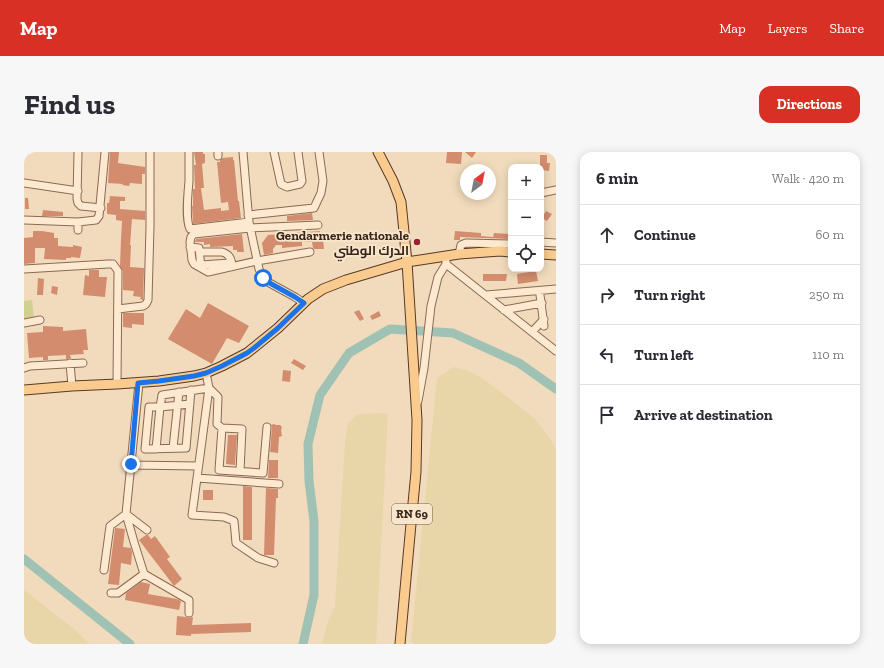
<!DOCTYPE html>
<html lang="en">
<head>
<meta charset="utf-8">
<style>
  body { margin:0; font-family:"Zilla Slab",Cairo,serif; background:#f7f7f7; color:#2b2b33 }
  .controls { position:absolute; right:12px; top:12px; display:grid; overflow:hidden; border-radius:8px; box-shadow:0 2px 10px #0003 }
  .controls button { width:36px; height:36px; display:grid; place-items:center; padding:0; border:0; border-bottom:1px solid #e1e1e2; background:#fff; color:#2b2b33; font:20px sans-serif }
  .compass { position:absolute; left:436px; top:12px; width:36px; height:36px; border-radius:50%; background:#fff; box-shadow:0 2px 10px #0003; rotate:32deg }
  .stop { position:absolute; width:12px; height:12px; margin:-9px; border:3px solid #1a73e8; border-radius:50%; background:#fff }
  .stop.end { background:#1a73e8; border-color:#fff; box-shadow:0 1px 4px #0008 }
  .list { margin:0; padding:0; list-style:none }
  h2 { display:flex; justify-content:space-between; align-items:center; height:52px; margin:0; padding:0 16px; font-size:17px }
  h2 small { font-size:13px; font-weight:400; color:#7c7c81 }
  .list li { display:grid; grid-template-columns:26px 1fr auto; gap:12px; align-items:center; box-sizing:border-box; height:60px; padding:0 16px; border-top:1px solid #e1e1e2 }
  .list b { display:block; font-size:15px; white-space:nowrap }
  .list em { font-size:13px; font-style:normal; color:#7c7c81 }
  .icon { flex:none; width:22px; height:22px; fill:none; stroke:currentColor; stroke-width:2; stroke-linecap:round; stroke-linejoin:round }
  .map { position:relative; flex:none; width:532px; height:492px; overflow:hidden; border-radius:12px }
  header { display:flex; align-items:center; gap:24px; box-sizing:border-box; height:56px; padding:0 20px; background:#d93025; color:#fff }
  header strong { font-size:19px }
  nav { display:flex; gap:22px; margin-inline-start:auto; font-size:14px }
  .intro { display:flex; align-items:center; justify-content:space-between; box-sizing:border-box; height:96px; padding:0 24px }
  h1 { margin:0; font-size:28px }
  .button { padding:10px 18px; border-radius:12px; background:#d93025; color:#fff; font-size:14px; font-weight:700 }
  main { display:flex; gap:24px; padding:0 24px }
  aside { flex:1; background:#fff; border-radius:12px; box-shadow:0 2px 10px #0003 }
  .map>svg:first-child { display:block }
  .farmland { fill:#e8d6a9 }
  .green { fill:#d0d08f }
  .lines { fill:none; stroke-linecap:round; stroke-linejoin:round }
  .river { stroke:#a0c2b4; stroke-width:9 }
  .building { fill:#d38c6e }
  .minor-casing { stroke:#8a6a54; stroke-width:9 }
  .major-casing { stroke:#573929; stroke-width:11 }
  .minor { stroke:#fce9d0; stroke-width:7 }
  .major { stroke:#f9cb8f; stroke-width:9 }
  .route { stroke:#1a73e8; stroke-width:5 }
  .poi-dot { fill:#9e1f2f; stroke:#f8e6cc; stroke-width:1.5 }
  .labels { text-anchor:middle; stroke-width:3.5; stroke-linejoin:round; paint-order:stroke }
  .shield { fill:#f8e6cc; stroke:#725f4f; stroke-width:1 }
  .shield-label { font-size:12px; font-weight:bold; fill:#38251a }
  .poi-label { font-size:13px; font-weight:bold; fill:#38251a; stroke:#f8e6cc; text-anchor:end }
</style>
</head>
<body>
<header>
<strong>Map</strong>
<nav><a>Map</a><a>Layers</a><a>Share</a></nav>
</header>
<div class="intro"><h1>Find us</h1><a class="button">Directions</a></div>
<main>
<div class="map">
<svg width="532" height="492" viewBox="0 0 532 492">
  <rect width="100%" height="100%" fill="#f1dbbc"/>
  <path class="farmland" d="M 430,215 L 442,218 L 453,223 L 461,228 L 494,253 L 511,267 L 526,286 L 532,298 L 532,492 L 390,492 L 387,489 L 413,226 Z
    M 364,261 L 352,492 L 298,492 L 304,469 L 311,454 L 321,289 L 324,271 L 334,262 Z
    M 0,438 L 49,476 L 66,492 L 0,492 Z"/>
  <path class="green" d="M 8,148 L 10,166 L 0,167 L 0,149 Z"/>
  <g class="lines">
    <path class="river" d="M 0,407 L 106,492
      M 279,492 L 290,443 L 290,369 L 285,329 L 284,292 L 296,243 L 325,201 L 366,177 L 429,181 L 495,211 L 532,237"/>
  </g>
  <path class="building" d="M 86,0 L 95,0 L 94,11 L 121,15 L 121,22 L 118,22 L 118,32 L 106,31 L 105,34 L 98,33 L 99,32 L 84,31 Z
    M 170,0 L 179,0 L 179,2 L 181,2 L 181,11 L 178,12 L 180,36 L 177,36 L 180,58 L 197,56 L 197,59 L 205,58 L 204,50 L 197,51 L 193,10 L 196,10 L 196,8 L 198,6 L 209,5 L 209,8 L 210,8 L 214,49 L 215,49 L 217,66 L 169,72 L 168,54 L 169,54 L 169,37 L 171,37 L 170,13 L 172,13 Z
    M 423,0 L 438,0 L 437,12 L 422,11 Z
    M 441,0 L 452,0 L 448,6 Z
    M 516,3 L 523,3 L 523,11 L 526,11 L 525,19 L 517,18 L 517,15 L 516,15 Z
    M 86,44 L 101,45 L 101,49 L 96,49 L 96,57 L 121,59 L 121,68 L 108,67 L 106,93 L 107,93 L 106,115 L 120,116 L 119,148 L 116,147 L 117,145 L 109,144 L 110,139 L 99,138 L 99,119 L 96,114 L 97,87 L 98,69 L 92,68 L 92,63 L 83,62 L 83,51 L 85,51 Z
    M 1,46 L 4,46 L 5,57 L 1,57 Z
    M 19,58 L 39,60 L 39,64 L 18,64 Z
    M 522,59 L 528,62 L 523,69 L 518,66 Z
    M 288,61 L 289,68 L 263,69 L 263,64 Z
    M 9,79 L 18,79 L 30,81 L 30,86 L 34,86 L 34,94 L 49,95 L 49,93 L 58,95 L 56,106 L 47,105 L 47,106 L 42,106 L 42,108 L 20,107 L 21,96 L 11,96 L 11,111 L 0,112 L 0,86 L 9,85 Z
    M 296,79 L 296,88 L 299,88 L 300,97 L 290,97 L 289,96 L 288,90 L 278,90 L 278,94 L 258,96 L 258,93 L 252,93 L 249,97 L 249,101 L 240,103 L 238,91 L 244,83 Z
    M 431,79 L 457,81 L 457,84 L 469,85 L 470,81 L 487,82 L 487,87 L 436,85 L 436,88 L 430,88 Z
    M 218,82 L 220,100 L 213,100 L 213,98 L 209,98 L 209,94 L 186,95 L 186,92 L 180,93 L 180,90 L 171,90 L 172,87 Z
    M 65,118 L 75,118 L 75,125 L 83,125 L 81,145 L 59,143 L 61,123 L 65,124 Z
    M 512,119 L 514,129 L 494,132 L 493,122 Z
    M 459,122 L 483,122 L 482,129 L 459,129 Z
    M 14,126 L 20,127 L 19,143 L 13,143 Z
    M 28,134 L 34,135 L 33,143 L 27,141 Z
    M 184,151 L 225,174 L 215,191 L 203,186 L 188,212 L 144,187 L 162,157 L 176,166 Z
    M 335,158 L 340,167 L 336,169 L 330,160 Z
    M 355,159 L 357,164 L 348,168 L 346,164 Z
    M 99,161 L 120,161 L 120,173 L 108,172 L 108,176 L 99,175 Z
    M 19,174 L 39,175 L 39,179 L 62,177 L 64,198 L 59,198 L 60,202 L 46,203 L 47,206 L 43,207 L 42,207 L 42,203 L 24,204 L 24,208 L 19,208 L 19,205 L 5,206 L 3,181 L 19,180 Z
    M 270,207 L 282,214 L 279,218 L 267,211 Z
    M 259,218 L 267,219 L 266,230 L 258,229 Z
    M 250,272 L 252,273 L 256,273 L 258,275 L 257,278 L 258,284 L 255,285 L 254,301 L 246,300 L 248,275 L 247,273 Z
    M 204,283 L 213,283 L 211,313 L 202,312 Z
    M 245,308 L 254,308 L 254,326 L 244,326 Z
    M 219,334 L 228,335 L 228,388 L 219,388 Z
    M 242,336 L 254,337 L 254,346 L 252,346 L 250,403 L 240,403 Z
    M 179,338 L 189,338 L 189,348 L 179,348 Z
    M 91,376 L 92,376 L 101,377 L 99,395 L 107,396 L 108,401 L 107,413 L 97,411 L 95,433 L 84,432 Z
    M 122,383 L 124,383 L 127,387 L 131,384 L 146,405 L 143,407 L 158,427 L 150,434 L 115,388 Z
    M 117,430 L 126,432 L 124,442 L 153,447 L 157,449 L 155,458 L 101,448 L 102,441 Z
    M 153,464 L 162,465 L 165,466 L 169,465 L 168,473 L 227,471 L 227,480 L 167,482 L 167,484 L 152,483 Z"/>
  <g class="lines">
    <g class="minor-casing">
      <path id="minor" d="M 54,0 L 53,47 L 54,51 L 57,54 L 77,56
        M 165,0 C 165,10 165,19 165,29 C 164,41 161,67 166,77 L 225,70
        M 219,0 L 225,70 L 235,117 L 239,126 L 242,129 L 271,145 L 280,151
        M 250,0 L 257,32 L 263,35 L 276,32 L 278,29 L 274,0
        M 194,4 L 194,0
        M 0,31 L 54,39
        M 517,41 L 532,38
        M 224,63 L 290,56 L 297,41 L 299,29 L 295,0
        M 0,68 L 54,70 L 54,78
        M 54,70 L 72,68 L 75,64 L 81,0
        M 517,90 L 532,91
        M 166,95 L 175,96 L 177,116
        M 176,100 L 198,100 C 205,102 207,106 208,113
        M 286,100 L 233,109 L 184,120 L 170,112 L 168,108 L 166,90 L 167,85 L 170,82 L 226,76 L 294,73
        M 435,102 L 437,93 L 442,91 L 487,92
        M 422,108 L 422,112 L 532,199
        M 177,113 L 206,111
        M 0,117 L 84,112 L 89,112 L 94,119 L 93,232
        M 462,143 L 532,137
        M 516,143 L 520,174
        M 94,157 L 119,154 L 122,152 L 124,148 L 126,75 L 126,0
        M 480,158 L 518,151
        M 0,171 L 16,168
        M 508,180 L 520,167
        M 46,211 L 48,234
        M 0,216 L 6,214 L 59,211
        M 182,221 L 185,236 L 173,326 L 255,332
        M 115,231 L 102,362 L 123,378
        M 167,238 L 162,296 L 121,297 L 125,255 L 136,255 L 138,243 L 185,236 L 194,245 L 193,272 L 198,276 L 195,318 L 239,321 L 243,275
        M 394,249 L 400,216 L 407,154 L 414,125 L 422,112
        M 198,276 L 218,277 L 216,319
        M 149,296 L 155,240
        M 132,297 L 136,255 L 166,252
        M 107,313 L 174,314
        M 173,326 L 168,363 L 200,365 L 210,369 L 212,391 L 234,406 L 250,411
        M 80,418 L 86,374 L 102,362 L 110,390 L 120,422 L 165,448 L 165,461
        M 87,441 L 94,441 L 120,422"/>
    </g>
    <g class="major-casing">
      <path id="major" d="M 354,0 L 369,29 L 377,50 L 383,110 L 393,268 L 392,320 L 387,372 L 376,492
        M 517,102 L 532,103
        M 0,238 L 48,234 L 93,232 L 135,229 L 170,224 L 182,221 L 198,214 L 223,201 L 254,176 L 284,147 L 299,137 L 322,128 L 383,110 L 435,102 L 476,99 L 487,100"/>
    </g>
    <use href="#minor" class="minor"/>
    <use href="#major" class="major"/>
  </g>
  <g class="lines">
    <path class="route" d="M 107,312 L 114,231 L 135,229 L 170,224 L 182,221 L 198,214 L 223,201 L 230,196 L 254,176 L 280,151 L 271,145 L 242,129 L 239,126"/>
  </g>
  <circle class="poi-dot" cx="393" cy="90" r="4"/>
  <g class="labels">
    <rect class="shield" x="368" y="352" width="40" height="20" rx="3"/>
    <g class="shield-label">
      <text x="388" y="366">RN 69</text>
    </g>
    <g class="poi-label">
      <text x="385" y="88">Gendarmerie nationale<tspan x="385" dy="15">الدرك الوطني</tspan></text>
    </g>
  </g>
</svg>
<div class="controls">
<button>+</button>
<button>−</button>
<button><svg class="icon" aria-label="locate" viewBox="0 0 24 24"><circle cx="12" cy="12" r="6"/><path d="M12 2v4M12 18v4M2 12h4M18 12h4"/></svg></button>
</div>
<svg class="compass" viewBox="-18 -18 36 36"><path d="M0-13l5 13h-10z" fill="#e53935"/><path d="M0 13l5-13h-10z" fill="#7c7c81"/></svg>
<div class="stop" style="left:239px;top:126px"></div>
<div class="stop end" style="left:107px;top:312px"></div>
</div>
<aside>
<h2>6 min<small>Walk · 420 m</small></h2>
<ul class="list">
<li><svg class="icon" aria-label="ahead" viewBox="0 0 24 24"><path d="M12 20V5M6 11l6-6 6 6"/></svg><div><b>Continue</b></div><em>60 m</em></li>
<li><svg class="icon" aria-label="right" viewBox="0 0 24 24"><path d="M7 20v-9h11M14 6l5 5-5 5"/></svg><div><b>Turn right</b></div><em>250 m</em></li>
<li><svg class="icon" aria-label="left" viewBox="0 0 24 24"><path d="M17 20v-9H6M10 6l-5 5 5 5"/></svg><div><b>Turn left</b></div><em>110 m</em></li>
<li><svg class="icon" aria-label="arrive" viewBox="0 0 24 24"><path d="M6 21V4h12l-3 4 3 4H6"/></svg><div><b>Arrive at destination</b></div></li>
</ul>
</aside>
</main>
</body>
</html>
